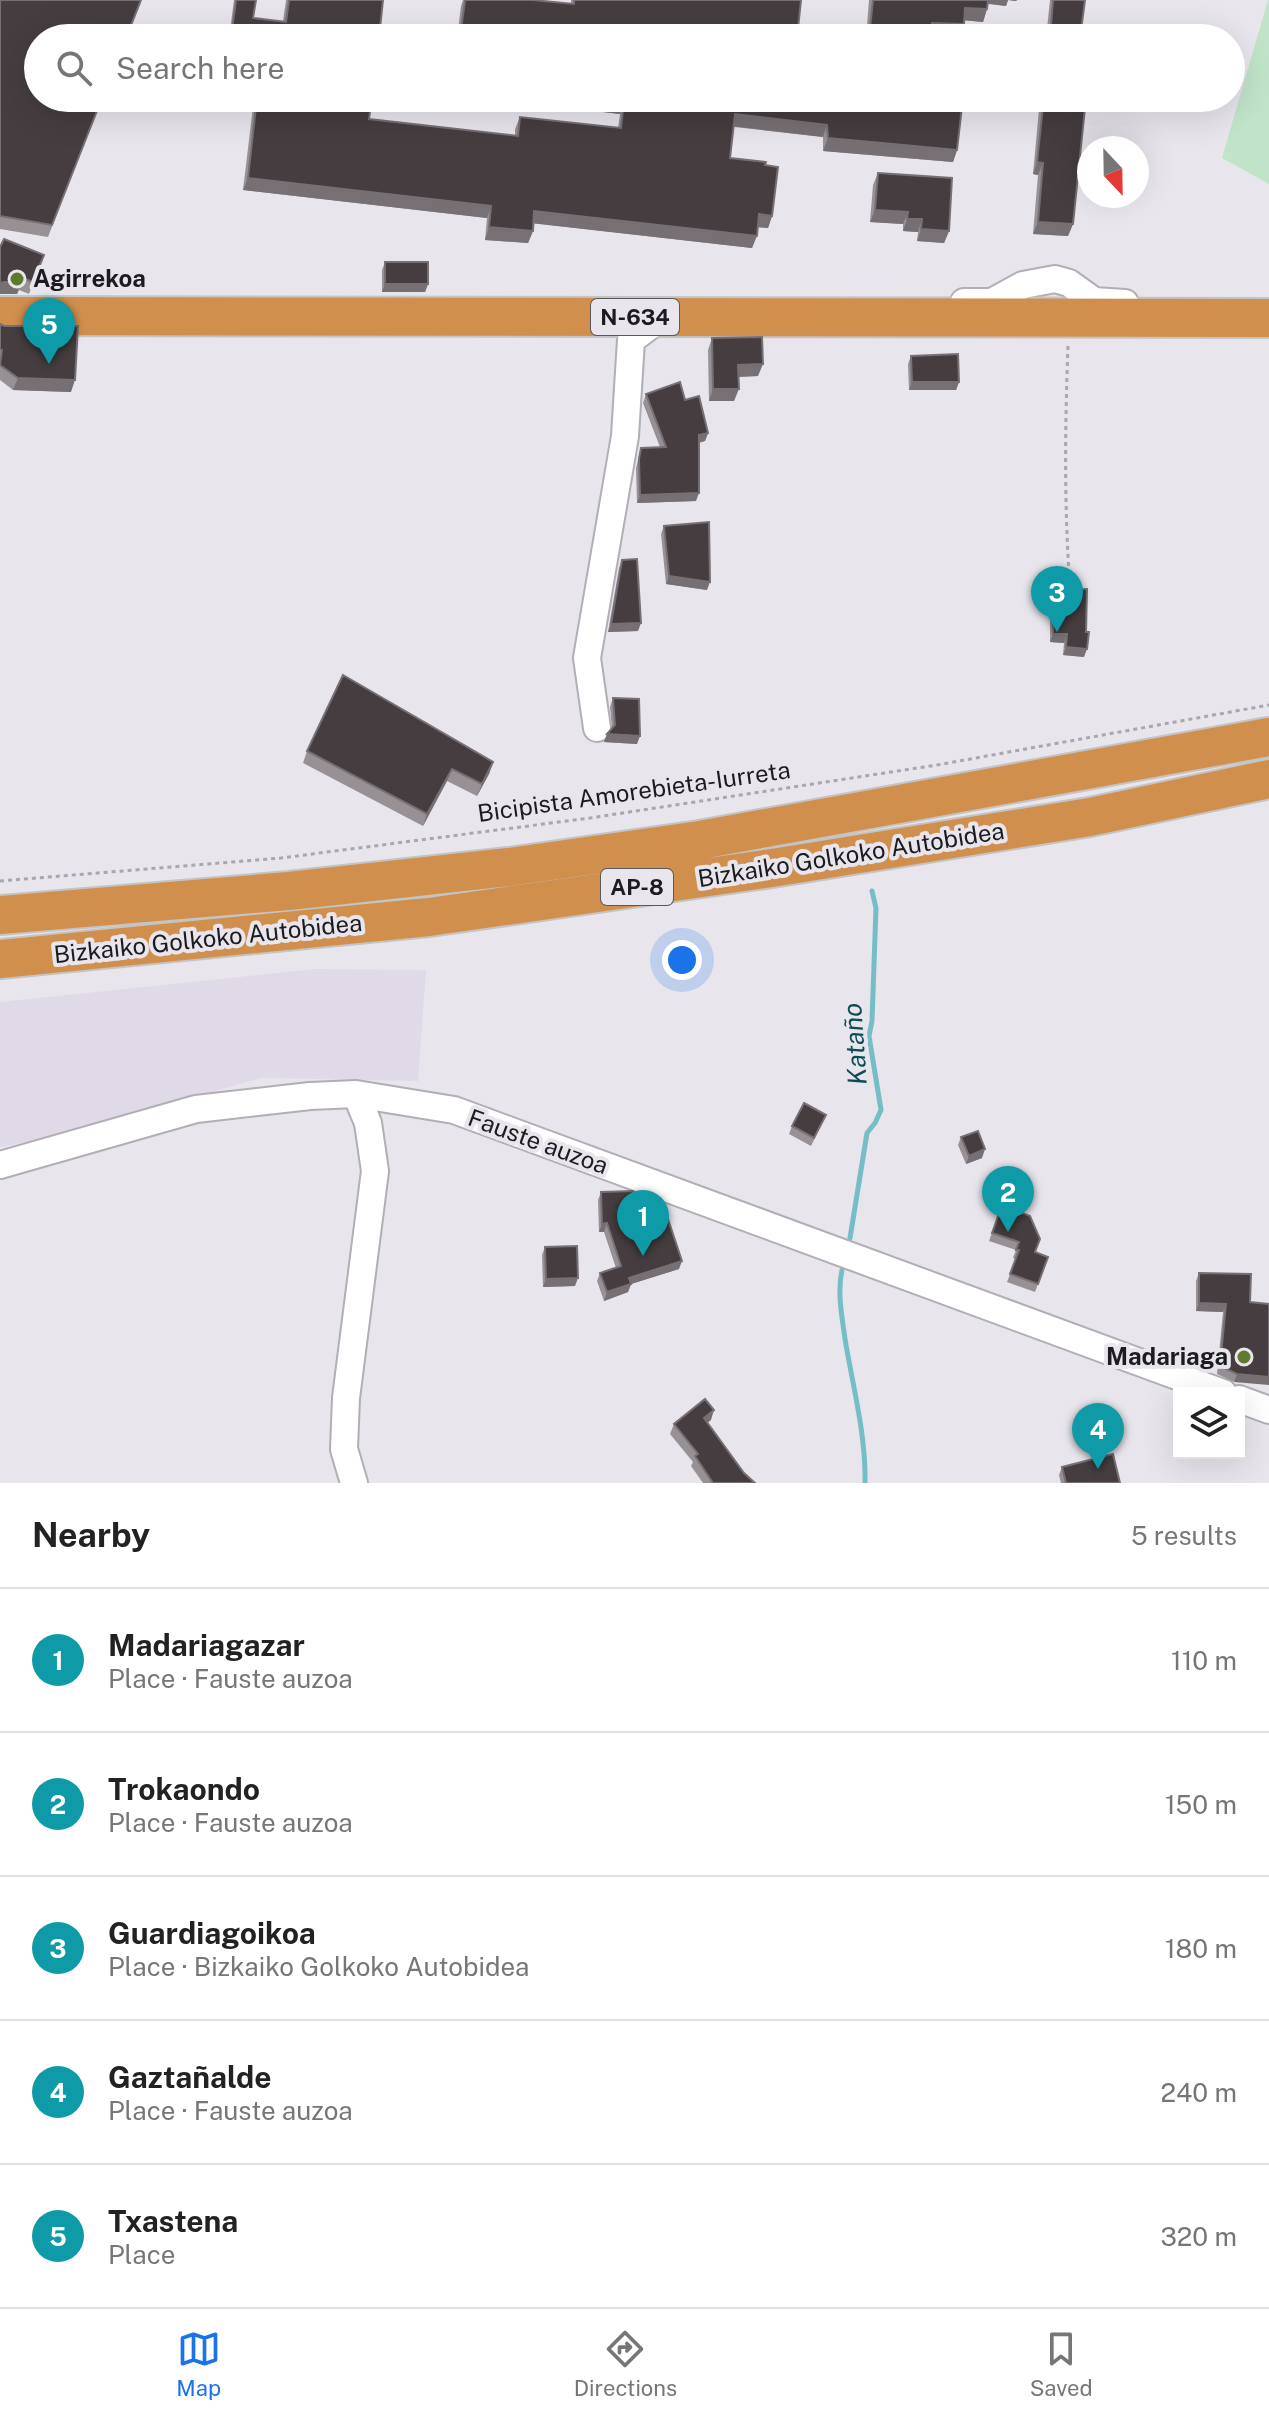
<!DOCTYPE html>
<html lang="en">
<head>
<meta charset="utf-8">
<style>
  body { margin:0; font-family:"Public Sans",sans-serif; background:#f6f6f6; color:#222 }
  .controls { position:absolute; right:24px; bottom:24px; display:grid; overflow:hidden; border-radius:0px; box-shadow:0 8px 32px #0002 }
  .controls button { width:72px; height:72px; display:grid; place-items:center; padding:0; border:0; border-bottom:2px solid #e0e0e0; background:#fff; color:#222; font:40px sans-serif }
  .compass { position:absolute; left:1077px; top:136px; width:72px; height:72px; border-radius:50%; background:#fff; box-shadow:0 8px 32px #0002; rotate:158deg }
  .you { position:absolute; left:682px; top:960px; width:28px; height:28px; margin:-20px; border:6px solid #fff; border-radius:50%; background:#1a73e8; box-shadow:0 0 0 12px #1a73e833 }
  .badge { display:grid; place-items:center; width:52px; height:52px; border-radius:50%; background:#1a73e8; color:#fff; font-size:26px; font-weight:700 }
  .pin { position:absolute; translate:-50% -66px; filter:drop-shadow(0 2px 4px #0008) }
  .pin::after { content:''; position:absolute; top:42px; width:28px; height:24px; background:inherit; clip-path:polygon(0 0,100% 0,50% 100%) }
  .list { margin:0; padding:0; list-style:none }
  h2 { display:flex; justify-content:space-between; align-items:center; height:104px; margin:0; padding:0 32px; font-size:34px }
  h2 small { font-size:26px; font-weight:400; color:#767676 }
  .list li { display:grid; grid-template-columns:52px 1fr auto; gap:24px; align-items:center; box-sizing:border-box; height:144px; padding:0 32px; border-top:2px solid #e0e0e0 }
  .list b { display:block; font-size:30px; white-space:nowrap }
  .list p { margin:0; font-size:26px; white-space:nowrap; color:#767676 }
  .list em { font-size:26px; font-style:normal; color:#767676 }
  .icon { flex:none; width:44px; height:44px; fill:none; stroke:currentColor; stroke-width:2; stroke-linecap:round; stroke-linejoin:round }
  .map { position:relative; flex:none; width:1269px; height:1483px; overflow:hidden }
  .search { position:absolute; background:#fff; box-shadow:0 8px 32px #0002; left:24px; right:24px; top:24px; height:88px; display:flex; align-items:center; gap:20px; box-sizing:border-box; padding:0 28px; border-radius:44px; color:#767676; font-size:30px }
  .sheet { height:824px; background:#fff }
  nav { display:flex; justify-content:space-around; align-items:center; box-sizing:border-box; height:112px; border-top:2px solid #e0e0e0; background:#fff; font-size:22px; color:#767676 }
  nav a { display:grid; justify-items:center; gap:4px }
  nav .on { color:#1a73e8 }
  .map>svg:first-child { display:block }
  .built { fill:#e0d9e7 }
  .green { fill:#c1e4c9 }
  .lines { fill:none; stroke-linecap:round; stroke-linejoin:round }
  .stream { stroke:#76bec6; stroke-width:5 }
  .minor-casing { stroke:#b2aeb5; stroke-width:30 }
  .highway-casing { stroke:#c4c4c4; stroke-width:42 }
  .path { stroke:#a9a6ac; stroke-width:3; stroke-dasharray:4 4; stroke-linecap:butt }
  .minor { stroke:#fff; stroke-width:26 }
  .highway { stroke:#d18f4d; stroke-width:38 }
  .wall { fill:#979196 }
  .shaded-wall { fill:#766f74 }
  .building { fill:#453d40; stroke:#766f74; stroke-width:2 }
  .poi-dot { fill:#607a2d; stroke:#e9e5ed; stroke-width:3 }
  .labels { text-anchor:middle; stroke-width:8; stroke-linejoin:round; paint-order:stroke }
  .shield { fill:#e9e5ed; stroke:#5a585b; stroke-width:2 }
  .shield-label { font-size:22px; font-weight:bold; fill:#1c1b1d }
  .poi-label { font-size:24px; font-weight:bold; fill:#1c1b1d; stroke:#e9e5ed; text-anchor:start }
  .street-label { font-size:24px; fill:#1c1b1d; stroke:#e9e5ed }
  .water-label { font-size:26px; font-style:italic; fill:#0b4d54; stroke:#e9e5ed }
</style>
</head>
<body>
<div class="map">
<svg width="1269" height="1483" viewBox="0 0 1269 1483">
  <rect width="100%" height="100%" fill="#e9e5ed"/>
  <path class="built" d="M 315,969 L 426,970 L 418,1081 L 261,1078 L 47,1138 L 0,1147 L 0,1002 Z"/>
  <path class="green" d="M 1268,0 L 1269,0 L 1269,184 L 1222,158 Z"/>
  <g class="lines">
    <path class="stream" d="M 850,1238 L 867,1133 L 875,1123 L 881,1110 L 869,1036 L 872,1021 L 876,908 L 872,891
      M 842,1270 C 837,1293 842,1316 845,1339 C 853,1387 866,1435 865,1483"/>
    <g class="minor-casing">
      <path id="minor" d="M 964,302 L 992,302 L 1023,285 L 1055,279 L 1069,283 L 1094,301 L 1125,303
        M 597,728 L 587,658 L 625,436 L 631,340 L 651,325 L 666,320
        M 0,1165 L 196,1109 L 310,1096 L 356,1094 L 454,1110 L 1223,1393
        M 1239,1399 L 1269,1410
        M 354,1483 L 344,1449 L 346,1398 L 375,1171 L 368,1123 L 356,1094"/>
    </g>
    <g class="highway-casing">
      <path id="highway" d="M 0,316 L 1269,318
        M 0,915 L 289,891 L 509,867 L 700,840 L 1269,737
        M 0,959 L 429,917 L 772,868 L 1090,817 L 1269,779"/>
    </g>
    <path class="path" d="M 1068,346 C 1065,426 1064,506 1070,587
      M 0,881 L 281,858 L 590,818 L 937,765 L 1269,705"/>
    <use href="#minor" class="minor"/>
    <use href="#highway" class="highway"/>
  </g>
  <path class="wall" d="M 0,0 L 102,98 L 48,237 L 0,229 Z
    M 234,0 L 256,0 L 253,18 L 283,21 L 286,0 L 383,0 L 379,38 L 229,38 Z
    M 463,0 L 534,0 L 571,4 L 571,0 L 801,0 L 797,38 L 457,38 L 461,6 Z
    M 869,0 L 1017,0 L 1016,1 L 1008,0 L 1006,6 L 988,4 L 987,9 L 983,22 L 964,20 L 960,37 L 931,35 L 931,38 L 866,38 Z
    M 1050,0 L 1085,0 L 1080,38 L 1046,38 Z
    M 254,98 L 372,98 L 369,119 L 515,136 L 515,129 L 520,117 L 618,128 L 620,114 L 485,98 L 963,98 L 957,150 L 953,162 L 823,151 L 823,137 L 734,127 L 730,158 L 772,216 L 768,228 L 758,227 L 752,248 L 533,223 L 533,231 L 528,243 L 485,240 L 487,218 L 243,190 Z
    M 1040,98 L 1086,98 L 1073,224 L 1068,236 L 1033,234 L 1038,175 L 1033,174 Z
    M 878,173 L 949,231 L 944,243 L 917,241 L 918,232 L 903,231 L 903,224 L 870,222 L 873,185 Z
    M 0,247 L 44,255 L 29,294 L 19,290 L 17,294 L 0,294 Z
    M 385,262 L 428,284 L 425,292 L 382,292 L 382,270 Z
    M 0,324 L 71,392 L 13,390 L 0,380 Z
    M 712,338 L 758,376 L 739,377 L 734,401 L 709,401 L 708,350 Z
    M 911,356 L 959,382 L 956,390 L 909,390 L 908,364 Z
    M 646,394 L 685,400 L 708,433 L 705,441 L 699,443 L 696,501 L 637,503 L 636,468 L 641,448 L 660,447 L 643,403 Z
    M 664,526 L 707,590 L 666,584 L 661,534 Z
    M 622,560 L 638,631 L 608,632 L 619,568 Z
    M 1064,590 L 1084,657 L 1063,655 L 1064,643 L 1050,642 L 1050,621 L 1053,613 L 1061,612 L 1061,598 Z
    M 613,698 L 637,744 L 604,742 L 607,734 L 612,729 L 610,707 Z
    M 307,751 L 493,762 L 489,774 L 477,796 L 447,781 L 423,826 L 303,763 Z
    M 826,1115 L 811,1146 L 789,1134 L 792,1126 Z
    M 961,1137 L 982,1158 L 966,1164 L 958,1145 Z
    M 601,1192 L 634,1227 L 679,1269 L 631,1284 L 628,1292 L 604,1301 L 597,1281 L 600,1273 L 616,1268 L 604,1232 L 599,1232 L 598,1200 Z
    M 1002,1205 L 1035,1252 L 1048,1257 L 1035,1292 L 1007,1282 L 1016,1259 L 1013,1258 L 1016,1250 L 989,1241 Z
    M 545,1247 L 575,1286 L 543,1287 L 542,1255 Z
    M 1199,1273 L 1250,1302 L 1269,1304 L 1234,1382 L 1217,1374 L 1223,1312 L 1196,1311 L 1196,1281 Z
    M 711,1420 L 707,1423 L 744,1473 L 755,1483 L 703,1483 L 691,1466 L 693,1462 L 670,1434 L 674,1424 Z
    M 1062,1467 L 1120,1483 L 1061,1483 L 1059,1475 Z"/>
  <path class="shaded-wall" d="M 985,0 L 1017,0 L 1016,1 L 1008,0 L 1006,6 L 984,3 Z
    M 965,8 L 987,9 L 983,22 L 961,20 Z
    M 932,23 L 964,24 L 960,37 L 928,35 Z
    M 485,98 L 595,98 L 624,101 L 620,114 Z
    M 735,114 L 827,125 L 823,137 L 731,126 Z
    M 828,138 L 957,150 L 953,162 L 823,151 Z
    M 1037,162 L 1043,163 L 1038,175 L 1033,174 Z
    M 248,178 L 491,206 L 487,218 L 243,190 Z
    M 875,210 L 908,212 L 903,224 L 870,222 Z
    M 534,211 L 757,236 L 752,248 L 530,223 Z
    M 759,214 L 772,216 L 768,228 L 755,227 Z
    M 907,219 L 922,219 L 918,232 L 903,231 Z
    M 1038,222 L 1073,224 L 1068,236 L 1033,234 Z
    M 489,227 L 533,231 L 528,243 L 485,240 Z
    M 921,229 L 949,231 L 944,243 L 917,241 Z
    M 4,282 L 21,282 L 17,294 L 0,294 L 0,283 Z
    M 385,284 L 428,284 L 425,292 L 382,292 Z
    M 763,364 L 758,376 L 734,377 L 738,365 Z
    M 18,378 L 75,380 L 71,392 L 13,390 Z
    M 912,382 L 959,382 L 956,390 L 909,390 Z
    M 713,389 L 739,389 L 734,401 L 709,401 Z
    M 708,433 L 705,441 L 696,443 L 699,435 Z
    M 699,493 L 696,501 L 637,503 L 640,495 Z
    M 669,576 L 710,582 L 707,590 L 666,584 Z
    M 641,623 L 638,631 L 608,632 L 611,624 Z
    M 1053,634 L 1067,634 L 1064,643 L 1050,642 Z
    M 1066,647 L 1087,649 L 1084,657 L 1063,655 Z
    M 607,734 L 640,736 L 637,744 L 604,742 Z
    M 493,762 L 489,774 L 477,796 L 482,784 Z
    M 452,769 L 447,781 L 423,826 L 427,814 Z
    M 985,1149 L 982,1158 L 966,1164 L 969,1156 Z
    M 607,1223 L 604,1232 L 599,1232 L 602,1224 Z
    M 682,1261 L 679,1269 L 631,1284 L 628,1292 L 604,1301 L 607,1292 L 629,1278 Z
    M 578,1278 L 575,1286 L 543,1287 L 546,1279 Z
    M 1199,1303 L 1226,1304 L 1223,1312 L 1196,1311 Z
    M 1237,1374 L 1269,1377 L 1269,1385 L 1234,1382 Z
    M 714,1410 L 711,1420 L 700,1429 L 704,1418 Z"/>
  <path class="building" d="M 0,0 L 141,0 L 126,38 L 38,38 L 38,98 L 102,98 L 52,225 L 0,216 Z
    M 236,0 L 256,0 L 253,18 L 286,22 L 289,0 L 383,0 L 379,38 L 231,38 Z
    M 465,0 L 533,0 L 574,4 L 574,0 L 801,0 L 797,38 L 460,38 Z
    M 873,0 L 988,0 L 987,9 L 965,8 L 964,24 L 932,23 L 931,38 L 869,38 Z
    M 1053,0 L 1085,0 L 1080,38 L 1050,38 Z
    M 257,98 L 372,98 L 369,119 L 518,136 L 520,117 L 621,128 L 624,101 L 595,98 L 963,98 L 957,150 L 828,138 L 827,125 L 735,114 L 730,158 L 766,162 L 765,165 L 778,167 L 772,216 L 759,214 L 757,236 L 534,211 L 533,231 L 489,227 L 491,206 L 248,178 Z
    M 1044,98 L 1086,98 L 1073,224 L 1038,222 L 1043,163 L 1037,162 Z
    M 878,173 L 952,178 L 949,231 L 921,229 L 922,219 L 907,219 L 908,212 L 875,210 Z
    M 4,239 L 44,255 L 33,282 L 23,278 L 21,282 L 4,282 L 0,283 L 0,247 Z
    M 385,262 L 428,262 L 428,284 L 385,284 Z
    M 0,324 L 4,326 L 78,326 L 75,380 L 18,378 L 0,365 L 2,350 L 0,350 Z
    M 762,337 L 763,364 L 738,365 L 739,389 L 713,389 L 712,338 Z
    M 958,354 L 959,382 L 912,382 L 911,356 Z
    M 680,382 L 685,400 L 699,396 L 708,433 L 699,435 L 699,493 L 640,495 L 639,459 L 641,448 L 666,447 L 646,394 Z
    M 709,522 L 710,582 L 669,576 L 664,526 Z
    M 637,559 L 641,623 L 611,624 L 622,560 Z
    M 1087,589 L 1086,632 L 1089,632 L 1087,649 L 1066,647 L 1067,634 L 1053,634 L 1053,613 L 1064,611 L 1064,590 Z
    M 343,675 L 493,762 L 482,784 L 452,769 L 427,814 L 307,751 Z
    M 613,698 L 639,699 L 640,736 L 607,734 L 615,725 Z
    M 804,1103 L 826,1115 L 814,1138 L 792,1126 Z
    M 978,1131 L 985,1149 L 969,1156 L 961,1137 Z
    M 633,1191 L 634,1227 L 667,1216 L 682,1261 L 629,1278 L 631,1284 L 607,1292 L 600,1273 L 621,1266 L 607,1223 L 602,1224 L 601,1192 Z
    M 1002,1205 L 1030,1216 L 1040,1239 L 1035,1252 L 1048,1257 L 1038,1284 L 1010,1274 L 1019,1250 L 1016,1250 L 1019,1242 L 992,1233 Z
    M 577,1246 L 578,1278 L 546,1279 L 545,1247 Z
    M 1199,1273 L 1251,1274 L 1250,1302 L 1269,1304 L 1269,1377 L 1237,1374 L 1220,1366 L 1226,1304 L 1199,1303 Z
    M 705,1399 L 714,1410 L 704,1418 L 744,1473 L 755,1483 L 713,1483 L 695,1456 L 698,1454 L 674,1424 Z
    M 1113,1454 L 1120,1483 L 1066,1483 L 1062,1467 Z"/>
  <g class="poi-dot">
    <circle cx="17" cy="279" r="8"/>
    <circle cx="1244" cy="1357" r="8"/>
  </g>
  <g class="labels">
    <g class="shield">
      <rect x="591" y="299" width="88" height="36" rx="6"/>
      <rect x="601" y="869" width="72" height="36" rx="6"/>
    </g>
    <g class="shield-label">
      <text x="635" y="325">N-634</text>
      <text x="637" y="895">AP-8</text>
    </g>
    <g class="poi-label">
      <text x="33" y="287">Agirrekoa</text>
      <text x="1228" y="1365" text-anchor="end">Madariaga</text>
    </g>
    <g class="street-label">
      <text transform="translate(634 792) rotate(-8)" y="8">Bicipista Amorebieta-Iurreta</text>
      <text transform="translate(851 855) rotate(-9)" y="8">Bizkaiko Golkoko Autobidea</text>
      <text transform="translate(208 939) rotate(-6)" y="8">Bizkaiko Golkoko Autobidea</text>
      <text transform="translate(538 1142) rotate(20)" y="8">Fauste auzoa</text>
    </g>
    <g class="water-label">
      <text transform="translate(855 1044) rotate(-94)" y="9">Kataño</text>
    </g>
  </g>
</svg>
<div class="controls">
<button><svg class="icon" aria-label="layers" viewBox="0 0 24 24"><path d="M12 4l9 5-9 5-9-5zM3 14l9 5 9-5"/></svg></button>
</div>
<svg class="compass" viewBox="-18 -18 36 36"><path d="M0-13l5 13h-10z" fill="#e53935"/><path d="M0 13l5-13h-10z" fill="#767676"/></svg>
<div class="you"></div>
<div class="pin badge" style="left:643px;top:1256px;background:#0f9aa8">1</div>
<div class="pin badge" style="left:1008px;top:1232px;background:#0f9aa8">2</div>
<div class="pin badge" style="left:1057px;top:632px;background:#0f9aa8">3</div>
<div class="pin badge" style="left:1098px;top:1469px;background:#0f9aa8">4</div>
<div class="pin badge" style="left:49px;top:364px;background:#0f9aa8">5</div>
<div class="search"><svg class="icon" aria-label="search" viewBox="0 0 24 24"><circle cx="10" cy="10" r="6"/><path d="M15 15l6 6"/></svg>Search here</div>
</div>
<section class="sheet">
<h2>Nearby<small>5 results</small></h2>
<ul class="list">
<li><span class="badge" style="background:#0f9aa8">1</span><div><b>Madariagazar</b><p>Place · Fauste auzoa</p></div><em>110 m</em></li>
<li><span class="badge" style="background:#0f9aa8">2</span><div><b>Trokaondo</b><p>Place · Fauste auzoa</p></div><em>150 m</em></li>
<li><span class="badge" style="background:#0f9aa8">3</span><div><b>Guardiagoikoa</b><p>Place · Bizkaiko Golkoko Autobidea</p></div><em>180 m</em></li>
<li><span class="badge" style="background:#0f9aa8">4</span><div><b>Gaztañalde</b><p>Place · Fauste auzoa</p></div><em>240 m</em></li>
<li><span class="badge" style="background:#0f9aa8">5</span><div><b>Txastena</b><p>Place</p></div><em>320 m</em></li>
</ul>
</section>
<nav>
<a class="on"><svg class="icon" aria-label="map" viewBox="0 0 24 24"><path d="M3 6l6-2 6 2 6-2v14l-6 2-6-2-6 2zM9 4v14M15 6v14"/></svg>Map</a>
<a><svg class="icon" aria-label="directions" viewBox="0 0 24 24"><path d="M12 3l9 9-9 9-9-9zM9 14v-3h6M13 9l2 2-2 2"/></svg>Directions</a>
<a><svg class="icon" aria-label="saved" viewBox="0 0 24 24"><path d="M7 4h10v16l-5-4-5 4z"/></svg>Saved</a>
</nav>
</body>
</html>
